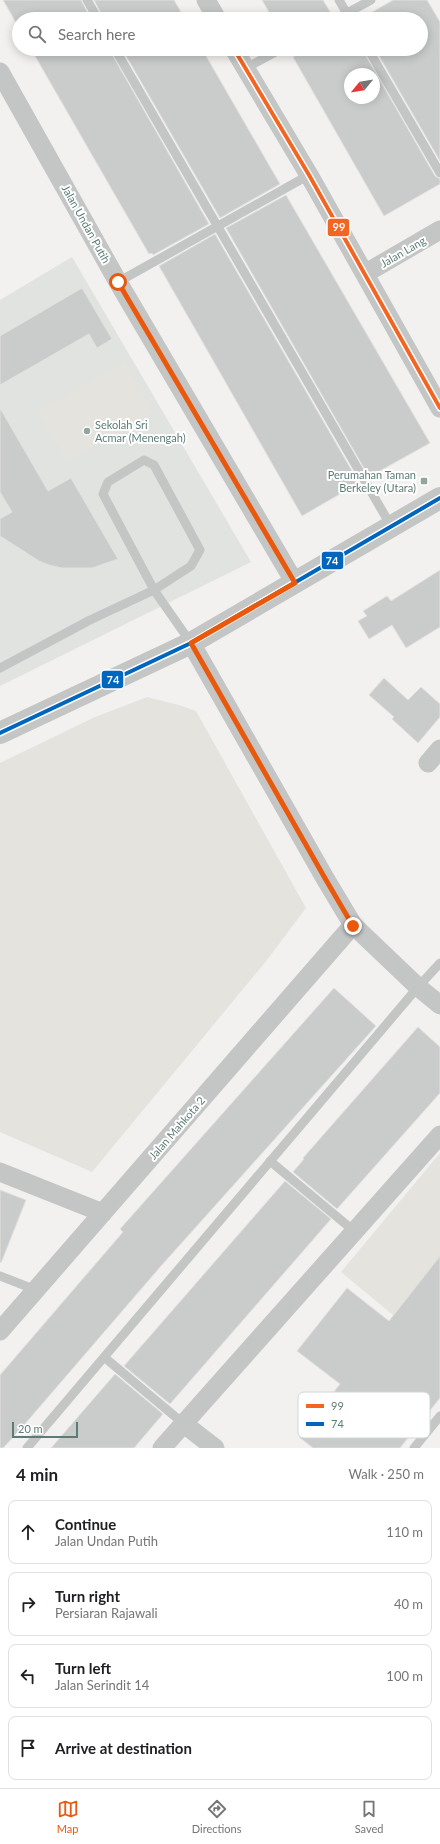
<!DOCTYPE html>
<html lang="en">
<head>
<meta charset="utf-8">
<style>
  body { margin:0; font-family:Lato,sans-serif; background:#f6f6f6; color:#202124 }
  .compass { position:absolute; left:344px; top:68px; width:36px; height:36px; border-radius:50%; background:#fff; box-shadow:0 2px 10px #0003; rotate:240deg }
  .scale { position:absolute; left:12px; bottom:10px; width:66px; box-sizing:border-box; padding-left:4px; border:2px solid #5c7d76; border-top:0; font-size:11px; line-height:14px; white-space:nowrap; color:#5c7d76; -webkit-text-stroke:3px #fff; paint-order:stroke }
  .stop { position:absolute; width:12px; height:12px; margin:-9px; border:3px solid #ea580c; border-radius:50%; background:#fff }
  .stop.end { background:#ea580c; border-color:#fff; box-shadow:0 1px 4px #0008 }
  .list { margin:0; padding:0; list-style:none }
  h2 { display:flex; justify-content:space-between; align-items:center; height:52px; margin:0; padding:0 16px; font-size:17px }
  h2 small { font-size:13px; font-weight:400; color:#757577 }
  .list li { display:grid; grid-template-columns:26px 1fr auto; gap:12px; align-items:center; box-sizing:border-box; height:64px; margin:0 8px 8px; padding:0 8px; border:1px solid #e0e0e0; border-radius:8px }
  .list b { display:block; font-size:15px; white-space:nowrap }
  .list p { margin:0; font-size:13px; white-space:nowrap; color:#757577 }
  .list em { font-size:13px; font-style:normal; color:#757577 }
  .icon { flex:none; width:22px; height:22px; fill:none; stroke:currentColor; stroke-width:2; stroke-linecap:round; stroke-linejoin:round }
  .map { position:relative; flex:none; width:440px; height:1448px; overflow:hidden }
  .search { position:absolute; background:#fff; box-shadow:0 2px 10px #0003; left:12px; right:12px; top:12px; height:44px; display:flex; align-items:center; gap:10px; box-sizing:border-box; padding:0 14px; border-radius:22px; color:#757577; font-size:15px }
  .sheet { height:340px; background:#fff }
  nav { display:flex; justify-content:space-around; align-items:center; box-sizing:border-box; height:56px; border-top:1px solid #e0e0e0; background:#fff; font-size:11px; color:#757577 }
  nav a { display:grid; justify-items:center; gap:2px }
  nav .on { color:#ea580c }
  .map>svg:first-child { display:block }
  .built { fill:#e1e3e0 }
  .green { fill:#e5e3dd }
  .building { fill:#cacccb; stroke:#e2e0e0; fill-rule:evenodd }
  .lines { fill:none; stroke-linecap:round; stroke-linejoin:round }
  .service { stroke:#c4c6c6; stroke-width:9 }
  .minor { stroke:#c4c6c6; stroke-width:19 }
  .tertiary { stroke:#c4c6c6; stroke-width:22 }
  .bus-1-casing { stroke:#fff; stroke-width:7 }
  .bus-2-casing { stroke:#fff; stroke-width:7 }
  .bus-1 { stroke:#f26522; stroke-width:4 }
  .bus-2 { stroke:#0065bd; stroke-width:4 }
  .route { stroke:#ea580c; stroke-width:5 }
  .poi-dot { fill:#91a6a1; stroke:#fff; stroke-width:1.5 }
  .labels { text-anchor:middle; stroke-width:4; stroke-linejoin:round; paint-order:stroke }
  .street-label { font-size:11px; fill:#5c7d76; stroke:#fff }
  .poi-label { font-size:11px; fill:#5c7d76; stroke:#fff; text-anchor:start }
  .key { fill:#fff; stroke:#ced8d6; stroke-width:1 }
  .key-label { font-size:11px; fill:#5c7d76 }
  .line-badge { stroke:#fff; stroke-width:1.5 }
  .badge-label { font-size:11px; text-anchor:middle; font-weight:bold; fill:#fff }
</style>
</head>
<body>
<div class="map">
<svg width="440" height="1448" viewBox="0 0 440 1448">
  <rect width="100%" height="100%" fill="#f3f1f0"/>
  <path class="built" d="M 72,257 L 251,562 L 0,686 L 0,300 Z"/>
  <path class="green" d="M 125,362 L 153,413 L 66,462 L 38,411 Z
    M 147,697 L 179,705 L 196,711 L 306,908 L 267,960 L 92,1172 L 0,1132 L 0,763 L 95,717 Z
    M 440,1153 L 440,1354 L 341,1272 Z"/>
  <path class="building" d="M 3,0 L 81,0 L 91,19 L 19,19 L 19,28 Z
    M 94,0 L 174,0 L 185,19 L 104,19 Z
    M 262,0 L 323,0 L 332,15 L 330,19 L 273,19 Z
    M 393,0 L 427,0 L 440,22 L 440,161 L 375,49 L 421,49 L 421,19 L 365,19 L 364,17 Z
    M 31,49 L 109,49 L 209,224 L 153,255 L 152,253 L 149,254 Z
    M 122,49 L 202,49 L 280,184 L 220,218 Z
    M 307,49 L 362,49 L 435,176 L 440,179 L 440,184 L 384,216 L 293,57 ZM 350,74 L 374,74 L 374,98 L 350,98 Z
    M 286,195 L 430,443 L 369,477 L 226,228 Z
    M 215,234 L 359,483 L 302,516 L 159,266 Z
    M 82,288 L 112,339 L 97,348 L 89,334 L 0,385 L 0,336 Z
    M 0,408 L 48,491 L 71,478 L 118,559 L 92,568 L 62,568 L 49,565 L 39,561 L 0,536 L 0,519 L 12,512 L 0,492 Z
    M 440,570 L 440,627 L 406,648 L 392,625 L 369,639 L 358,621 L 367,616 L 363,611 L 387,596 L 391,601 Z
    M 384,678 L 408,700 L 421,687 L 440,704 L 440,717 L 418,743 L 392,719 L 394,717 L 369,695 Z
    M 334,988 L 376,1026 L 161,1266 L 18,1432 L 3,1448 L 0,1448 L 0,1375 L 123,1232 L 120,1229 Z
    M 418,1027 L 440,1047 L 440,1093 L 337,1209 L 293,1172 L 304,1159 L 303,1158 Z
    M 285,1181 L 331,1219 L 170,1404 L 124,1366 Z
    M 0,1190 L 26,1200 L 1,1263 L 0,1262 Z
    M 440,1256 L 440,1398 L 400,1448 L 313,1448 L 299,1437 L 340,1384 L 297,1351 L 347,1288 L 389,1321 Z
    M 115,1374 L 163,1414 L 134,1448 L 51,1448 Z"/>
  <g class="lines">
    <path class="service" d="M 87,0 L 98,19
      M 339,0 L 350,19
      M 336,19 L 371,0
      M 115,49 L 391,526
      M 368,49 L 440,173
      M 246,68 L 281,49
      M 118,282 L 309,175
      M 0,668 L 90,620 L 154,590 L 191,566 L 200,550 L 154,465 L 144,460 L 108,482 L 103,494 L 154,590 L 191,643
      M 270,1161 L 354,1231
      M 0,1276 L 36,1290
      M 104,1357 L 184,1424
      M 27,1448 L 418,987 L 440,963
      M 414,1448 L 440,1416"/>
    <path class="minor" d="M 206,0 L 217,19
      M 234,49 L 309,175 L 440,408
      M 0,72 L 118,282 L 295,583
      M 366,273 L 440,230
      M 191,643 L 326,880 L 353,925 L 418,987 L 440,1005
      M 428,763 L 440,749
      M 0,1172 L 103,1213
      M 0,1331 L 353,925
      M 184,1424 L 215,1448
      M 162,1448 L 440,1135"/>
    <path class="tertiary" d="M 0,733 L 191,643 L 440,498"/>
    <g class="bus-1-casing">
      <path id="bus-1" d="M 234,49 L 309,175 L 440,408"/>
    </g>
    <g class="bus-2-casing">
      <path id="bus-2" d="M 0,733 L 191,643 L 440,498"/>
    </g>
    <use href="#bus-1" class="bus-1"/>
    <use href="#bus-2" class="bus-2"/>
  </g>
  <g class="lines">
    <path class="route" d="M 118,282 L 295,583 L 191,643 L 326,880 L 353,926"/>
  </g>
  <g class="poi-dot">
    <circle cx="87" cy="431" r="4"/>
    <rect x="420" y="477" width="8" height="8" rx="2"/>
  </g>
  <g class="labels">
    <g class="street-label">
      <text transform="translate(86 224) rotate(61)" y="4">Jalan Undan Putih</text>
      <text transform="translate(403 252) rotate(-30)" y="4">Jalan Lang</text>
      <text transform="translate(177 1128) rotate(-49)" y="4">Jalan Mahkota 2</text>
    </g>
    <g class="poi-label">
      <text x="95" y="429">Sekolah Sri<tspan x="95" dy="13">Acmar (Menengah)</tspan></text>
      <text x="416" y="479" text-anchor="end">Perumahan Taman<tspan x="416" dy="13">Berkeley (Utara)</tspan></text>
    </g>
  </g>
  <rect x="298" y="1392" width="132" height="46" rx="6" class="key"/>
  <rect x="306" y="1404" width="18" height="4" fill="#f26522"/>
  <rect x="306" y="1422" width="18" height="4" fill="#0065bd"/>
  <g class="key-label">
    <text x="331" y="1410">99</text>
    <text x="331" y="1428">74</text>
  </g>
  <g class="line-badge">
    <rect x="327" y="218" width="23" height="19" rx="4" fill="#f26522"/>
    <rect x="321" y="551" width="23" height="19" rx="4" fill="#0065bd"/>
    <rect x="101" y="670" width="23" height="19" rx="4" fill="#0065bd"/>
  </g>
  <g class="badge-label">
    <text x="339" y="231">99</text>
    <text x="332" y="565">74</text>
    <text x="113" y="684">74</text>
  </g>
</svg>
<svg class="compass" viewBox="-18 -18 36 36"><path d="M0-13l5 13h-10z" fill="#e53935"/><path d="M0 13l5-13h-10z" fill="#757577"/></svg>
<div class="scale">20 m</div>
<div class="stop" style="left:118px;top:282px"></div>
<div class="stop end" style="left:353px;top:926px"></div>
<div class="search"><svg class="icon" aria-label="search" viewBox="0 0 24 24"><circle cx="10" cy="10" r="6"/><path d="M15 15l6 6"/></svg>Search here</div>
</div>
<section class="sheet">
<h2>4 min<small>Walk · 250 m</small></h2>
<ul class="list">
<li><svg class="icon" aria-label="ahead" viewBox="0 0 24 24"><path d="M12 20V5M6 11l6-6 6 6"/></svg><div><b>Continue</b><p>Jalan Undan Putih</p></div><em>110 m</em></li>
<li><svg class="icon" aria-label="right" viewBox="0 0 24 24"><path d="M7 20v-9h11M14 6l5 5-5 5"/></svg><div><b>Turn right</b><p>Persiaran Rajawali</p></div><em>40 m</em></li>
<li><svg class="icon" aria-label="left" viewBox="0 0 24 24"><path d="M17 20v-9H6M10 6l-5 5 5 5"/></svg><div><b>Turn left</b><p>Jalan Serindit 14</p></div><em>100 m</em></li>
<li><svg class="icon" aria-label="arrive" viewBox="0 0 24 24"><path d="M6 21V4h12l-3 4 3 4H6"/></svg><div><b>Arrive at destination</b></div></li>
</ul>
</section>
<nav>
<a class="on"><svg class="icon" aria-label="map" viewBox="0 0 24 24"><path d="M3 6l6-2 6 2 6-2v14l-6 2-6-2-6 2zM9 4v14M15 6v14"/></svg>Map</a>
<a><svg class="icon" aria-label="directions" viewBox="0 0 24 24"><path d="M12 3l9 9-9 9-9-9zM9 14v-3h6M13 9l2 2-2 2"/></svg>Directions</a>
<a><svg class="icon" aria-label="saved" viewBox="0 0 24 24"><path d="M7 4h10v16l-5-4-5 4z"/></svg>Saved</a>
</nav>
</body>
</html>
